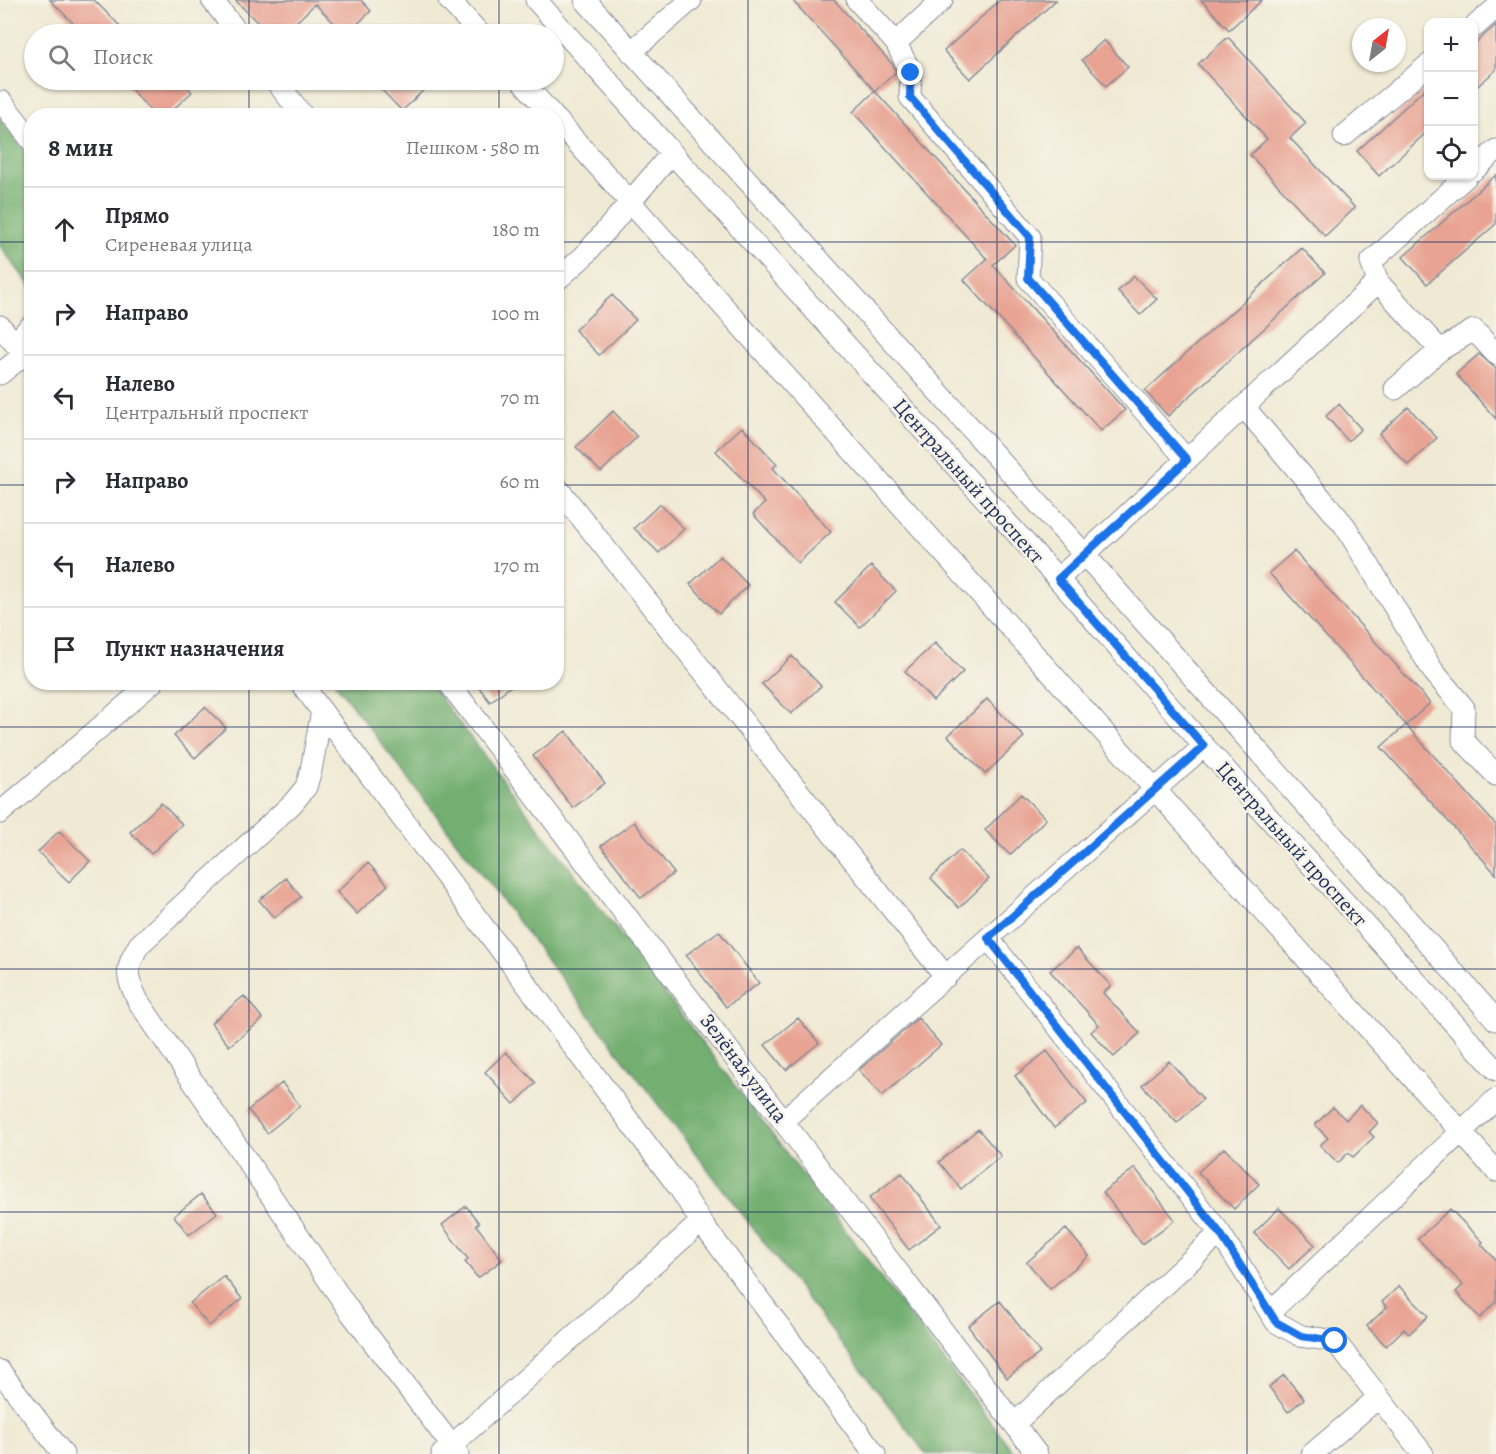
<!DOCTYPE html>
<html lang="ru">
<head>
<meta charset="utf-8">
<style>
  body { margin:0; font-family:Alegreya,serif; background:#f2f2f3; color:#2b2b33 }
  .controls { position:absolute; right:18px; top:18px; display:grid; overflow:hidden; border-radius:12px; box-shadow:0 2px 4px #0004 }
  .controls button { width:54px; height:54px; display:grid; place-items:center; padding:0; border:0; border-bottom:2px solid #e1e1e2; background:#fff; color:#2b2b33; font:30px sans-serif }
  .compass { position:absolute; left:1352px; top:18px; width:54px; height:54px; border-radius:50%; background:#fff; box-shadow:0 2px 4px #0004; rotate:31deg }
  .stop { position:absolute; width:18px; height:18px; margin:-14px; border:4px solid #1a73e8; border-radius:50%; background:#fff }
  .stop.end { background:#1a73e8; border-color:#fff; box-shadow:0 2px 6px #0008 }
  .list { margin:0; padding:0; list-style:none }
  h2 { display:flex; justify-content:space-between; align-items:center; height:78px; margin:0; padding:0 24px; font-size:26px }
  h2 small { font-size:20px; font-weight:400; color:#7c7c81 }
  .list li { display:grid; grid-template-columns:39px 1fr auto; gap:18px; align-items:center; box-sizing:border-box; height:84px; padding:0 24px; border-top:2px solid #e1e1e2 }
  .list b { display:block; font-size:22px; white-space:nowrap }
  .list p { margin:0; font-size:20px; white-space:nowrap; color:#7c7c81 }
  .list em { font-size:20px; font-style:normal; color:#7c7c81 }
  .icon { flex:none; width:33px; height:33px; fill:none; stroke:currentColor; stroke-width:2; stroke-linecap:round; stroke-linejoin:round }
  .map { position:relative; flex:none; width:1496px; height:1454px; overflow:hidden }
  .search { position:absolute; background:#fff; box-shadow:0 2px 4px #0004; left:24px; top:24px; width:540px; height:66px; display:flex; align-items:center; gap:15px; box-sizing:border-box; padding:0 21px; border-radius:33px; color:#7c7c81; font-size:22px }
  .panel { position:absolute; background:#fff; box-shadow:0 2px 4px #0004; left:24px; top:108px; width:540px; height:582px; border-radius:24px }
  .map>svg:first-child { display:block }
  .forest { fill:#72af6f; stroke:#466f66; stroke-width:1.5 }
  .building { fill:#e8a393 }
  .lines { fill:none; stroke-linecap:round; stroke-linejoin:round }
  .minor-casing { stroke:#868c99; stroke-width:23 }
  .minor { stroke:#fff; stroke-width:21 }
  .route { stroke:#1a73e8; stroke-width:8 }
  .grid { fill:none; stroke:#1b2f5e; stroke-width:1.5; stroke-opacity:0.55 }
  .labels { text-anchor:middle; stroke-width:5; stroke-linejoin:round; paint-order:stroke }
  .street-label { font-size:21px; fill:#1b2f5e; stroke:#f7f3e8 }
</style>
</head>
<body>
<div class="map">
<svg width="1496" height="1454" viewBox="0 0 1496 1454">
  <rect width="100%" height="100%" fill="#f7f3e8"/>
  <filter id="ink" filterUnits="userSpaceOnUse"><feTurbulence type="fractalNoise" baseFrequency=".0167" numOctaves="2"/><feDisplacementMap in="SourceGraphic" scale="12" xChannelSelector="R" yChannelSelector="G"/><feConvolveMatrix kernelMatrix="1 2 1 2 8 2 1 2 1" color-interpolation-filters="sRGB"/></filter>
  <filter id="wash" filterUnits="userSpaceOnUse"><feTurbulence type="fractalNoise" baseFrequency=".008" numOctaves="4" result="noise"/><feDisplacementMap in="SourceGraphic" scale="24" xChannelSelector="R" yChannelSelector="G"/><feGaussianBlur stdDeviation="1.35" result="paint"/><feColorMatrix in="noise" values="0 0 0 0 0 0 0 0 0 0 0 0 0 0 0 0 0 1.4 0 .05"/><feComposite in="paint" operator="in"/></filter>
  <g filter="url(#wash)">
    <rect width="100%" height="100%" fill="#f0ead4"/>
    <path class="forest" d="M 0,118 L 31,159 L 31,287 L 0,246 Z
      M 335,683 L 429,683 L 1015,1454 L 926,1454 Z"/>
    <g id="blocks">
      <path class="building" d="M 50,0 L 94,0 L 128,34 L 84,34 Z
        M 235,0 L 361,0 L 371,11 L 347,34 L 345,34 L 315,4 L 284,34 L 269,34 Z
        M 792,0 L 834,0 L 893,65 L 896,72 L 875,91 Z
        M 1000,0 L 1056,0 L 970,79 L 944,51 Z
        M 1201,0 L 1262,0 L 1229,30 Z
        M 1496,25 L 1496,70 L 1473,90 L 1473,45 Z
        M 1228,37 L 1306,123 L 1290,138 L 1355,208 L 1325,236 L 1250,155 L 1267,139 L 1198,64 Z
        M 1104,40 L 1128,67 L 1106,86 L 1082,60 Z
        M 123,80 L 181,80 L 192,92 L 166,116 L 155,116 Z
        M 372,80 L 434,80 L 402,111 Z
        M 1428,86 L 1428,131 L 1379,176 L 1357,151 Z
        M 875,91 L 1015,245 L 993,265 L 1125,410 L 1101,431 L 964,280 L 987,259 L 853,112 Z
        M 1496,175 L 1496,224 L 1427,284 L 1403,257 Z
        M 1302,248 L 1325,273 L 1168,416 L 1145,391 Z
        M 1134,276 L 1157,299 L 1140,315 L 1118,291 Z
        M 612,295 L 636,320 L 599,355 L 575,330 Z
        M 1479,354 L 1496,369 L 1496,419 L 1456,374 Z
        M 1339,404 L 1361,429 L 1348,441 L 1326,416 Z
        M 1408,407 L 1437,438 L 1408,465 L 1379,434 Z
        M 613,411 L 637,437 L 601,472 L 576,447 Z
        M 742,427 L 777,464 L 773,468 L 831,532 L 798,563 L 753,514 L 765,503 L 716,451 Z
        M 660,504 L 684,529 L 659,553 L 634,528 Z
        M 1294,551 L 1430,703 L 1406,725 L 1269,573 Z
        M 720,556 L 748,585 L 719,614 L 690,584 Z
        M 871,566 L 896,591 L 860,627 L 835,602 Z
        M 935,643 L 963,672 L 933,701 L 905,671 Z
        M 792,656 L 821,686 L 791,714 L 762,684 Z
        M 475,682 L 516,682 L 490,702 Z
        M 987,699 L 1024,737 L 985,774 L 948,736 Z
        M 205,707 L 226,728 L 195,758 L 174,736 Z
        M 1406,725 L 1496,825 L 1496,874 L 1381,747 Z
        M 566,731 L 605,783 L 573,808 L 533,756 Z
        M 1021,794 L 1046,819 L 1010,855 L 985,830 Z
        M 161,803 L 182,824 L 151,854 L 130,832 Z
        M 634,822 L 674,873 L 641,898 L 601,846 Z
        M 59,831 L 90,861 L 69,882 L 38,852 Z
        M 960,850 L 989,879 L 959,908 L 931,878 Z
        M 368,863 L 388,885 L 357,914 L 337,892 Z
        M 286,878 L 301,897 L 274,918 L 259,900 Z
        M 719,931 L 759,983 L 726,1007 L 686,955 Z
        M 1077,948 L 1111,986 L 1103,993 L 1140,1033 L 1114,1057 L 1091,1032 L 1099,1025 L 1050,971 Z
        M 244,996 L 263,1019 L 229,1046 L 211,1023 Z
        M 798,1018 L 819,1043 L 786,1070 L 765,1045 Z
        M 918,1018 L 941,1045 L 882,1096 L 859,1070 Z
        M 1047,1051 L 1087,1103 L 1054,1128 L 1015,1076 Z
        M 506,1052 L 536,1083 L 514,1104 L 485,1072 Z
        M 1169,1061 L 1203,1099 L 1177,1123 L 1142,1085 Z
        M 282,1083 L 300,1106 L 267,1133 L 248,1110 Z
        M 1360,1105 L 1378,1123 L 1369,1132 L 1374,1137 L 1353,1157 L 1348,1153 L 1338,1163 L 1320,1145 L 1328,1138 L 1315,1125 L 1333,1107 L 1346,1120 Z
        M 978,1129 L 1001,1156 L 961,1189 L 939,1162 Z
        M 1224,1148 L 1259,1184 L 1234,1209 L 1198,1172 Z
        M 1135,1168 L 1175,1220 L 1142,1244 L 1103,1192 Z
        M 902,1173 L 941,1225 L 909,1250 L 869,1198 Z
        M 201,1194 L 217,1213 L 189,1235 L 174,1216 Z
        M 466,1206 L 479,1223 L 476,1225 L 502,1260 L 478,1278 L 465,1262 L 468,1259 L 442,1225 Z
        M 1279,1208 L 1315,1245 L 1289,1269 L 1254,1233 Z
        M 1450,1209 L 1483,1242 L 1481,1244 L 1496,1260 L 1496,1302 L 1480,1318 L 1456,1292 L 1463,1285 L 1418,1239 Z
        M 1066,1229 L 1089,1256 L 1050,1289 L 1027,1262 Z
        M 224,1276 L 242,1299 L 209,1326 L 190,1303 Z
        M 1399,1286 L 1428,1316 L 1409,1334 L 1404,1329 L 1386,1346 L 1367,1326 L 1387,1307 L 1382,1302 Z
        M 1000,1301 L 1040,1353 L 1007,1378 L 968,1326 Z
        M 1284,1375 L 1304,1399 L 1288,1412 L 1269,1387 Z"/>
    </g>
  </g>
  <g filter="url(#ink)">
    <use href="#blocks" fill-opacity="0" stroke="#868c99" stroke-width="1.5"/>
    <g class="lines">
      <g class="minor-casing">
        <path id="minor" d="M 212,0 L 239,34
          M 449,0 L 480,34
          M 536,0 L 672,153 L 1058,579 L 1204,746 L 1496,1070
          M 585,0 L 1085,555 L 1496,1020
          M 857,0 L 896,43 L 911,73 L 910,97 L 1030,237 L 1028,278 L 1187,460
          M 1474,27 L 1496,8
          M 896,43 L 942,0
          M 631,52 L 691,0
          M 275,80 L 303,116
          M 521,80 L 553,116
          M 2,102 L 32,141
          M 556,119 L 1496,1171
          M 1344,136 L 1428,65
          M 1474,170 L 1496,150
          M 556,281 L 584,256 L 672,153
          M 1378,282 L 1440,350 L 1474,330 L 1496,354
          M 0,326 L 27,358
          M 0,374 L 24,355 L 24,333 L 32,325
          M 1395,389 L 1440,350
          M 1244,407 L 1345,526 L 1433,671 L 1464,708 L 1463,740 L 1496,775
          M 556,486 L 946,977
          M 1058,579 L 1378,282 L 1371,262 L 1467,176
          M 300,682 L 680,1189 L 701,1222 L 875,1454
          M 448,682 L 1037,1454
          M 322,711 L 311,770 L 306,787 L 293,803 L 139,945 C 124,971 126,975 138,1001 L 351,1313 L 458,1454
          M 0,813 L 153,682
          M 988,938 L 1220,1233 L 1276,1322 L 1301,1336 L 1335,1341 L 1423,1454
          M 784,1120 L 1204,746
          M 1270,1312 L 1496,1099
          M 0,1371 L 63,1454
          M 1014,1424 L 1220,1233
          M 442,1454 L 701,1222
          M 1312,1454 L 1379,1397"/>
      </g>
      <use href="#minor" class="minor"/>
    </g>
  </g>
  <g class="lines" filter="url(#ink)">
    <path class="route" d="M 911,73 L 910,97 L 1030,237 L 1028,278 L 1187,460 L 1058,579 L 1204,746 L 988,938 L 1220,1233 L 1276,1322 L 1301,1336 L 1335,1341"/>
  </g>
  <path class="grid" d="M 249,0 L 249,34M 499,0 L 499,34M 748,0 L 748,1454M 997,0 L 997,1454M 1247,0 L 1247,1454M 249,80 L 249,116M 499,80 L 499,116M 0,242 L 32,242M 556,242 L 1496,242M 0,485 L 32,485M 556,485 L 1496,485M 249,682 L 249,1454M 499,682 L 499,1454M 0,727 L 1496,727M 0,969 L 1496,969M 0,1212 L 1496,1212"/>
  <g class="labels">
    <g class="street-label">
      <text transform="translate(969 481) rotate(48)" y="7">Центральный проспект</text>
      <text transform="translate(1292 844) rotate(48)" y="7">Центральный проспект</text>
      <text transform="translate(744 1068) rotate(53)" y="7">Зелёная улица</text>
    </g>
  </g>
</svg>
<div class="controls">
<button>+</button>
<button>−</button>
<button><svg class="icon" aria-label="locate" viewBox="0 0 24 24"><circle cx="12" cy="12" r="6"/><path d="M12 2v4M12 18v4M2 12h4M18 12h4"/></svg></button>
</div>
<svg class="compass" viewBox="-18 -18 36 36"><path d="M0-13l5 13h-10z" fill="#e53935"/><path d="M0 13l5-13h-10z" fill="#7c7c81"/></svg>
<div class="stop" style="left:1335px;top:1341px"></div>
<div class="stop end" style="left:911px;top:73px"></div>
<div class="search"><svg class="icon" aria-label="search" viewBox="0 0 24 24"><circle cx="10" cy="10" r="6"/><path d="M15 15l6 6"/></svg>Поиск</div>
<section class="panel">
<h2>8 мин<small>Пешком · 580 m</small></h2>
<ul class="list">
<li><svg class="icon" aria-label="ahead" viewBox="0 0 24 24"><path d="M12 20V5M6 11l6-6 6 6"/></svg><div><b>Прямо</b><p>Сиреневая улица</p></div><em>180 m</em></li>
<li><svg class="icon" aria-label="right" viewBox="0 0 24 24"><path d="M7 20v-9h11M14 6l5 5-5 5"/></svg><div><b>Направо</b></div><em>100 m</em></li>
<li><svg class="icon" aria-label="left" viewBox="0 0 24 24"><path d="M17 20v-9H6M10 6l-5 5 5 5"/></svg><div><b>Налево</b><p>Центральный проспект</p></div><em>70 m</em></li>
<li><svg class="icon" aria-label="right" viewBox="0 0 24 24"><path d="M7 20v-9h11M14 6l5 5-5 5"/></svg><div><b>Направо</b></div><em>60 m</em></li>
<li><svg class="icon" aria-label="left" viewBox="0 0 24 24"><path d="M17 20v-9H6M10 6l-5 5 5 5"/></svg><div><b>Налево</b></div><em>170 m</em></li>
<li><svg class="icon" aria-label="arrive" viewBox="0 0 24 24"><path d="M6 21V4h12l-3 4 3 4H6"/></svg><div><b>Пункт назначения</b></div></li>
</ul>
</section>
</div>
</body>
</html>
